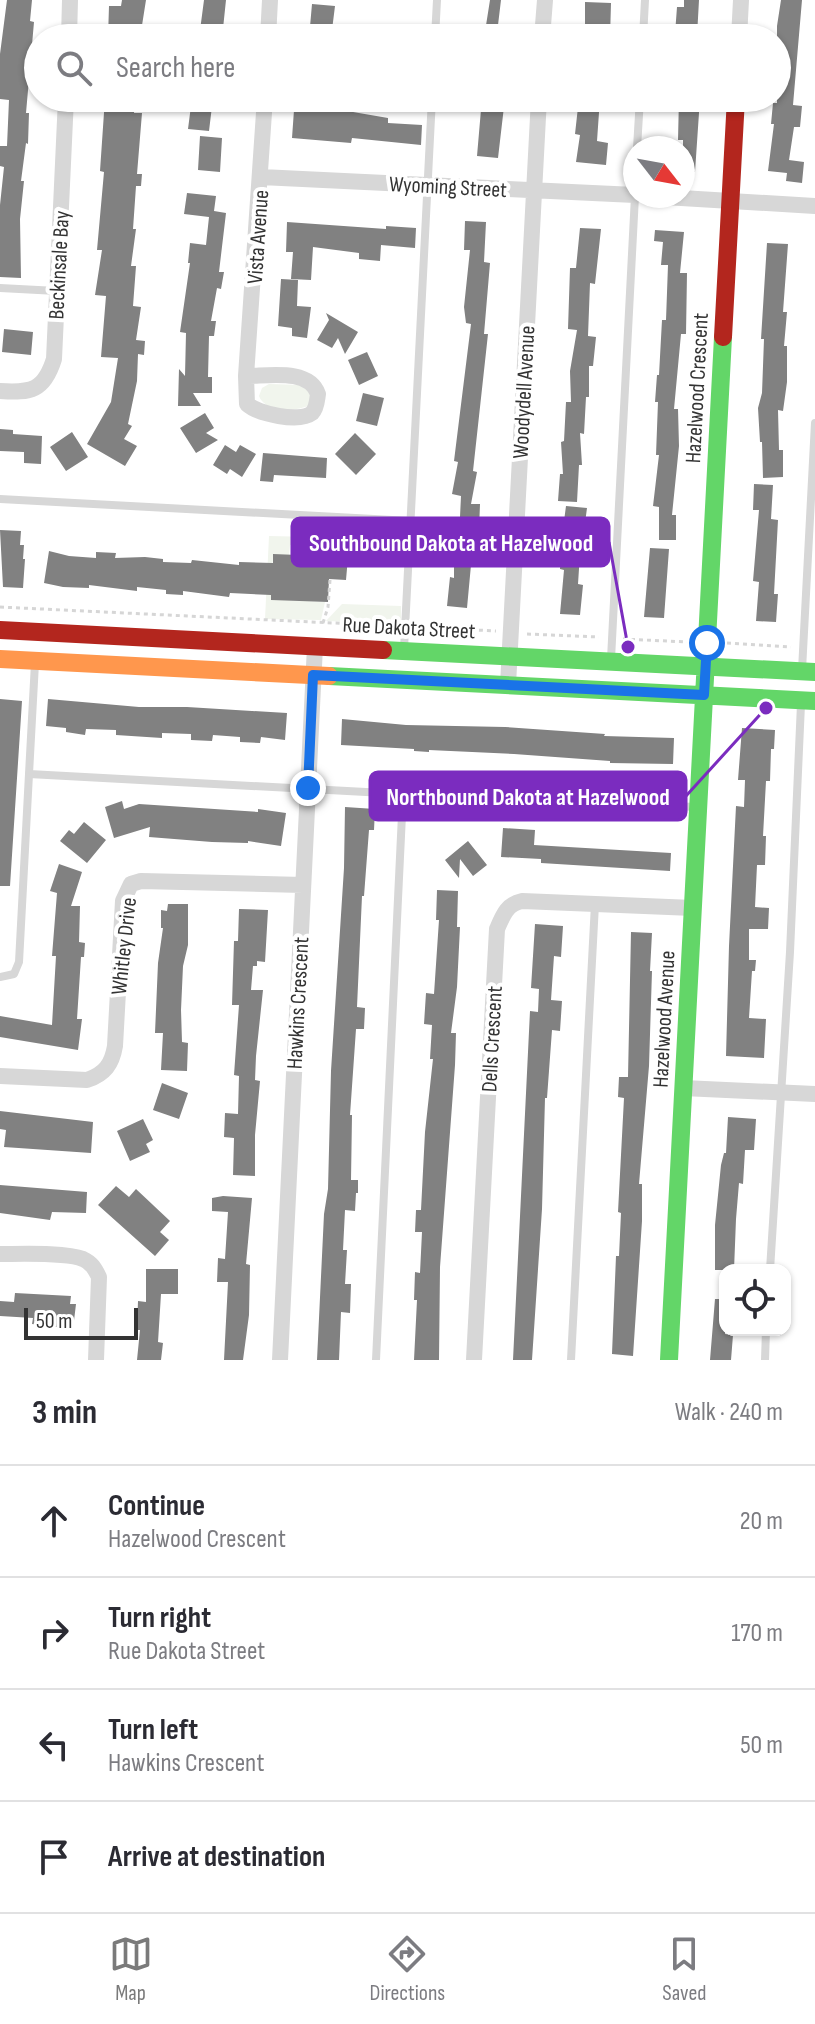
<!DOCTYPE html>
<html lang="en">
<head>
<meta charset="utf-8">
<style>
  body { margin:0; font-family:"Sofia Sans Condensed",sans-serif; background:#f2f2f3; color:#2b2b33 }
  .controls { position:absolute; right:24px; bottom:24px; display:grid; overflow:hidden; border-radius:16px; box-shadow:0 2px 6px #0004 }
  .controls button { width:72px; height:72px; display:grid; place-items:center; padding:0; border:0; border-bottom:2px solid #e1e1e2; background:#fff; color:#2b2b33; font:40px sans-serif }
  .compass { position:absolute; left:623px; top:136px; width:72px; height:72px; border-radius:50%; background:#fff; box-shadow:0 2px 6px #0004; rotate:121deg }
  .scale { position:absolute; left:24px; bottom:20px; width:114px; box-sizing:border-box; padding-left:8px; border:4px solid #333; border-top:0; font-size:22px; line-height:28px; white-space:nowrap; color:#333; -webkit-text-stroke:6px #fff; paint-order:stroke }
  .stop { position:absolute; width:24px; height:24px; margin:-18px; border:6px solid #1a73e8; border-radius:50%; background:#fff }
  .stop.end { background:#1a73e8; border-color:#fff; box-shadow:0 2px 8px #0008 }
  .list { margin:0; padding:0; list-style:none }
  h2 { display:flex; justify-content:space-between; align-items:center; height:104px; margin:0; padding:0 32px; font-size:34px }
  h2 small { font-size:26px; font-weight:400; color:#7c7c81 }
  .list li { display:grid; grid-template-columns:52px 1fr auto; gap:24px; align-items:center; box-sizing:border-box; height:112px; padding:0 32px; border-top:2px solid #e1e1e2 }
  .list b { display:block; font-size:30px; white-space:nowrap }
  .list p { margin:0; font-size:26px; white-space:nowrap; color:#7c7c81 }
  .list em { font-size:26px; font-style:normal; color:#7c7c81 }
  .icon { flex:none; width:44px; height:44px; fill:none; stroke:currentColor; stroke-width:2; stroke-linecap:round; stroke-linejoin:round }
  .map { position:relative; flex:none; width:815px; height:1360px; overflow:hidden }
  .search { position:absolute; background:#fff; box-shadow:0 2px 6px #0004; left:24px; right:24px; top:24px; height:88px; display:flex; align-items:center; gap:20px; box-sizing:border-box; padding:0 28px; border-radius:44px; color:#7c7c81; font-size:30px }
  .sheet { height:552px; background:#fff }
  nav { display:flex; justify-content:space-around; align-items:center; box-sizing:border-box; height:112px; border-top:2px solid #e1e1e2; background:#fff; font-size:22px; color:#7c7c81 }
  nav a { display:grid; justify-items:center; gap:4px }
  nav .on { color:#7a7a7a }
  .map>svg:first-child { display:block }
  .green { fill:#f1f5ed }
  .building { fill:#818181 }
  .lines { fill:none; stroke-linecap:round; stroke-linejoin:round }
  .path { stroke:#d6d6d6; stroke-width:3; stroke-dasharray:4 4; stroke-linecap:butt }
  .lane { stroke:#d7d7d7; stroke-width:8 }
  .street { stroke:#d7d7d7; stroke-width:16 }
  .fast { stroke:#63d668; stroke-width:18 }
  .slow { stroke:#ff974d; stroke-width:18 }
  .jam { stroke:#b3261e; stroke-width:18 }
  .route { stroke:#1a73e8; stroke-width:10 }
  .labels { text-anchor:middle; stroke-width:8; stroke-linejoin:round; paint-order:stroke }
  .street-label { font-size:22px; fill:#333; stroke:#fff }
  .leader { fill:none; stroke:#7b2cbf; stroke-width:3 }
  .callout-dot { fill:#7b2cbf; stroke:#fff; stroke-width:3 }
  .callout { fill:#7b2cbf; stroke:#7b2cbf; stroke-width:3 }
  .callout-label { font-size:24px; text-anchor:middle; font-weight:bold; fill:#fff }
</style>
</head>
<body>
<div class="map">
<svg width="815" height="1360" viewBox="0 0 815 1360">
  <rect width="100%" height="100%" fill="#fff"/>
  <path class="green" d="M 269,384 L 303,385 L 310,389 L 310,405 C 296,412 265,413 259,396 L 262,388 Z
    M 269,536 L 313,537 L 312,546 L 290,545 L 289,555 L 273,555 L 271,599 L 325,602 L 321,620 L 265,619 Z
    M 342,604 L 401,606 L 401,624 L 326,621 Z"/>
  <path class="building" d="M 7,0 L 32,0 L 30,21 L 34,22 L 26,113 L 29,113 L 28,144 L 26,143 L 21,181 L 24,181 L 20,219 L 21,278 L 0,277 L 0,205 L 4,167 L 0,166 L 0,146 L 7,146 L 9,100 L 0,99 L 0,54 Z
    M 122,0 L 146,0 L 140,38 L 108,38 L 109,6 L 121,6 Z
    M 204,0 L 226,0 L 222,38 L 199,38 Z
    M 490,0 L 501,0 L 498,25 L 509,27 L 507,38 L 484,38 Z
    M 684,0 L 699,0 L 697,36 L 675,34 L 677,7 L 684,7 Z
    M 781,0 L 802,0 L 793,105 L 802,106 L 800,127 L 794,127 L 789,160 L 804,162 L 802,183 L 786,181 L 787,173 L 768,171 L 774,124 L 771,124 L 773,103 L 777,103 L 777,26 Z
    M 585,2 L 611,3 L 610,38 L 585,38 Z
    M 312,4 L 335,6 L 331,38 L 309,38 Z
    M 105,98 L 135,98 L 134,113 L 142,113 L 137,174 L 142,174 L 141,186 L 136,186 L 133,229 L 136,229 L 131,266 L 136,266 L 133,306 L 141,307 L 136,340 L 145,341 L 144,355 L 138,354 L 137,381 L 128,424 L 132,426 L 124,439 L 137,446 L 125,466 L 87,444 L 111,402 L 118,358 L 101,357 L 106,296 L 95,295 L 102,250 L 97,250 L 104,172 L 100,171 Z
    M 192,98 L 213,98 L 209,131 L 188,129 Z
    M 482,98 L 505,98 L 498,158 L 477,156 Z
    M 579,98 L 600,98 L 597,141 L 608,143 L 606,165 L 576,162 L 580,135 L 575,134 Z
    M 679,98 L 700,98 L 695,172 L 683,170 L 683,140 L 678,140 Z
    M 324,107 L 388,118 L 388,123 L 422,125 L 421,145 L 352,138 L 351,143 L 292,138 L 294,110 L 324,111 Z
    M 200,136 L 222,138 L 220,172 L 198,170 Z
    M 187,193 L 216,196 L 214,211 L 226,213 L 219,272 L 224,272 L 221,289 L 217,288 L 211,321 L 216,321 L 214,336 L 209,336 L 208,377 L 212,377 L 212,393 L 193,393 L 201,406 L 178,406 L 179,369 L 185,376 L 186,333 L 180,332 L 190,263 L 188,263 L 190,243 L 206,245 L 209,217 L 184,214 Z
    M 465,221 L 486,222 L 484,262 L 490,263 L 484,334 L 488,334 L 473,471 L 477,472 L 471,504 L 480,504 L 479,530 L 474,530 L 473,565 L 471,565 L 467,608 L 447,606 L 450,577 L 454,578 L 454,538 L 459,538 L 461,496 L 452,494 L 458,462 L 454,461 L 471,324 L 466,323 L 464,307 L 470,250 L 464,250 Z
    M 287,222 L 386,229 L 386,226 L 416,228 L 415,248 L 381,245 L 380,261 L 359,259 L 359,253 L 313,247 L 311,280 L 291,279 L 293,252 L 286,252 Z
    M 580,228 L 601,229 L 595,284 L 590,283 L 588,336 L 596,337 L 593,366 L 589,366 L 589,397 L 586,397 L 584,434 L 580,433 L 582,465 L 579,465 L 577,502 L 558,501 L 560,474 L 563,474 L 561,442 L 564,441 L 566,402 L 571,402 L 570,371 L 577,330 L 568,329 L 570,268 L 576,268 Z
    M 655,230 L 684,232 L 680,273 L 687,273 L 686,334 L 681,334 L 674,409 L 678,409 L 679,446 L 672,515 L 676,515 L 676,540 L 659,540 L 659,507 L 653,506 L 659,455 L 656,455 L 658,402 L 655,402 L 657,375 L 659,375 L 662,320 L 666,320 L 668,265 L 661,265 L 663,242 L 654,241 Z
    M 767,243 L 788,244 L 783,312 L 787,312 L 784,346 L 787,346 L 787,382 L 783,411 L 778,410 L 779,450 L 783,450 L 783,477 L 763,478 L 762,442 L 760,442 L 758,408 L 762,393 L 764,339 L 761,339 Z
    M 281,279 L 298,280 L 297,306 L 311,307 L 307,338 L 292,336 L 292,328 L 278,326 Z
    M 326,313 L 358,332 L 345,354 L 338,338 L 332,348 L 317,340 L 329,320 Z
    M 4,329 L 33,332 L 31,355 L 2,352 Z
    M 367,352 L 378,376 L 359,385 L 348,360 Z
    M 363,393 L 384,398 L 377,426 L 356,421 Z
    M 205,413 L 214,428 L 206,433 L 218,440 L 196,453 L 180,428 Z
    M 0,429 L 13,430 L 13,434 L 42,436 L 41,464 L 24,463 L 24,452 L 0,451 Z
    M 72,432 L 88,457 L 66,471 L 50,447 Z
    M 355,433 L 376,454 L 356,475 L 335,454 Z
    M 225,445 L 236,452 L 240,445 L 256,454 L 242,477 L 230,469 L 227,474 L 213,465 Z
    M 263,453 L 327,458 L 326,478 L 274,475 L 273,482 L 260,481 Z
    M 754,484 L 773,485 L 771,519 L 778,520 L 774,594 L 778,594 L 776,622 L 756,621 L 759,582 L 753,581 L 759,510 L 753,510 Z
    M 566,506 L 587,508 L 583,538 L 581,538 L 578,584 L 583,585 L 580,615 L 560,614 L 564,570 L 560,569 L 561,544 Z
    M 0,530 L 21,531 L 20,545 L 24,545 L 23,559 L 25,559 L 23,588 L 3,587 Z
    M 650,548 L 669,549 L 664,618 L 644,617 Z
    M 49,551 L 69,556 L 96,558 L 96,552 L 116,553 L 115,558 L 145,557 L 163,559 L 163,562 L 191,563 L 192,560 L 239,565 L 239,562 L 273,563 L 273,554 L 348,557 L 346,580 L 329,579 L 328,602 L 271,600 L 271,595 L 230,593 L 229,597 L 183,591 L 183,595 L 166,594 L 166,590 L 137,587 L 137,591 L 89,585 L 89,588 L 63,587 L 44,583 Z
    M 0,699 L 22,701 L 10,886 L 0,886 Z
    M 48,699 L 139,707 L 187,707 L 287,713 L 285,740 L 261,737 L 260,743 L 240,742 L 240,737 L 213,735 L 212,741 L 191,740 L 191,734 L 162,733 L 162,738 L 116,735 L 116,730 L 86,729 L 85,735 L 66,732 L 66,728 L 46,726 Z
    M 342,719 L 406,725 L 505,727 L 605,734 L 604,736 L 674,738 L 673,764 L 610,763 L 610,761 L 514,754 L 429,750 L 429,752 L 414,751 L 414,749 L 341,745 Z
    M 742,728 L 775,730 L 774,749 L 771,749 L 770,781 L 766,781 L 763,836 L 766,836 L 765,865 L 757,865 L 755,907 L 769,908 L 768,929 L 749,929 L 749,960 L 756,960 L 755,971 L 752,971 L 749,1018 L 766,1019 L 764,1058 L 726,1056 L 729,946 L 736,806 L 744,807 L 745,780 L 738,780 Z
    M 122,801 L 124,809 L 139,804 L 258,812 L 258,809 L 286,813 L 281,846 L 248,841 L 248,843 L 212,842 L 149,837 L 150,827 L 114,838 L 105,807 Z
    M 345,807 L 375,809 L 374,830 L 369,830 L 364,896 L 362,896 L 357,1007 L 365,1008 L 364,1029 L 356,1029 L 350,1115 L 352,1115 L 351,1180 L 358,1180 L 358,1193 L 356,1193 L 355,1211 L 345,1210 L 343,1250 L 347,1250 L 345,1284 L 351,1284 L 350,1313 L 341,1312 L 339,1360 L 317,1360 L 324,1214 L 328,1189 L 331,1071 L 344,868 Z
    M 84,822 L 106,840 L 87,863 L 60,841 L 69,830 L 74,834 Z
    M 503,828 L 535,830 L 534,845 L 671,853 L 670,871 L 541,863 L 541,859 L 501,857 Z
    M 468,841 L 487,865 L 473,876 L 460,859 L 459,878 L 445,860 Z
    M 59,864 L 82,872 L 71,906 L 80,906 L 79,942 L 85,943 L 84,957 L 81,957 L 77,1019 L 82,1019 L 78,1050 L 0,1037 L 0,1016 L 52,1025 L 56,956 L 52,956 L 57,893 L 50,891 Z
    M 437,890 L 458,891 L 457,927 L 460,927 L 457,987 L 451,1033 L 456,1033 L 455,1065 L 440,1267 L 439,1360 L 414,1360 L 417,1300 L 414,1300 L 415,1272 L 420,1273 L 422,1232 L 415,1232 L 416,1210 L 421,1210 L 425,1132 L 433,1059 L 430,1059 L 432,1025 L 424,1024 L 426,993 L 434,994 L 439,920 L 436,920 Z
    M 168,904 L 188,904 L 188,945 L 183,966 L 181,1010 L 182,1042 L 188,1043 L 187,1071 L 161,1070 L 163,1033 L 155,1033 L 158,963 L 163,928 L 161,928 L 161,910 L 167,911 Z
    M 239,909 L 268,910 L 265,962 L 257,961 L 257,966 L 253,966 L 251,990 L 263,990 L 256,1056 L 255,1080 L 260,1081 L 255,1135 L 255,1176 L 233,1175 L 234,1138 L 224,1137 L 225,1113 L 238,1114 L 239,1076 L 234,1075 L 239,1005 L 232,1005 L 234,941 L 238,941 Z
    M 535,924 L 563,926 L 561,957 L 554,956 L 551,1000 L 562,1001 L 560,1031 L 552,1030 L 547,1098 L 545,1098 L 542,1209 L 532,1360 L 513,1360 L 530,1011 L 538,1012 L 539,989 L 531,988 Z
    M 631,932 L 652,933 L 650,971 L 652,971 L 649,1066 L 639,1184 L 642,1184 L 642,1221 L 633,1356 L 612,1354 L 616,1256 L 619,1256 L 621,1213 L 618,1212 L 624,1098 L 618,1097 L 619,1077 L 628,1077 Z
    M 162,1083 L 188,1093 L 179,1119 L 153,1110 Z
    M 0,1111 L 93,1122 L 91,1153 L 4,1147 L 6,1130 L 0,1129 Z
    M 728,1117 L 756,1119 L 754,1150 L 745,1150 L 743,1184 L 739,1183 L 736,1219 L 734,1270 L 715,1270 L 715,1225 L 721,1165 L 724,1153 L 726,1153 Z
    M 143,1119 L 153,1140 L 146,1144 L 150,1152 L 130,1161 L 117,1131 Z
    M 0,1185 L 87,1192 L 86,1213 L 52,1212 L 50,1220 L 0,1213 Z
    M 116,1186 L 129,1197 L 136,1189 L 170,1221 L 160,1232 L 169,1240 L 155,1256 L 98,1205 Z
    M 223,1196 L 252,1198 L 246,1264 L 250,1265 L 249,1315 L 243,1360 L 224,1360 L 228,1282 L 217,1282 L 218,1258 L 225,1259 L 228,1212 L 212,1211 L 212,1198 Z
    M 146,1269 L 178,1269 L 178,1294 L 161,1294 L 158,1342 L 163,1343 L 161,1360 L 137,1360 L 140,1330 L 137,1330 L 138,1301 L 146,1302 Z
    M 15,1293 L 71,1296 L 70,1304 L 76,1304 L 73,1329 L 32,1324 L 33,1318 L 0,1316 L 0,1301 L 14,1302 Z
    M 715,1299 L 725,1299 L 725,1334 L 733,1335 L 731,1360 L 710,1360 Z"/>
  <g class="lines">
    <path class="path" d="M 0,607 L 396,626
      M 323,623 L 328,607 L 330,580
      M 415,627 L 496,631
      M 527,634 L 599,637
      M 623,639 L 687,642
      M 727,643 L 791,647"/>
    <path class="lane" d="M 435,38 L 437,0
      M 643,38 L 645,0
      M 637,148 L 640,98
      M 0,288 L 57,291
      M 0,499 L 411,521
      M 404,649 L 432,98
      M 611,659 L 635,196
      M 802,670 L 815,423
      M 29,774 L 35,663
      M 0,977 L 14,974 L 19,962 L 29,774 L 403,794
      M 770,1270 L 790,952 L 801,704
      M 376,1360 L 403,794 L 695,807
      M 571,1360 L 595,904
      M 765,1360 L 766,1330"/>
    <path class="street" d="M 69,38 L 70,0
      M 268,38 L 270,0
      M 542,38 L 545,0
      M 739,38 L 741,0
      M 261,177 L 635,195
      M 648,196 L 815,206
      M 246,376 C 268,376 309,368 318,394 C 317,400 317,408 312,413 C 299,423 258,414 247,404 L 246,376 L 265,98
      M 0,391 C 31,393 44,391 54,359 L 66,98
      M 508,685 L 539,98
      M 0,1076 L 87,1080 C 105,1074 112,1064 115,1046 L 123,901 L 131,884 L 141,881 L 303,885
      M 683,1088 L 815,1094
      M 0,1254 C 20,1254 66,1252 83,1259 C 92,1263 95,1269 99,1277 L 96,1360
      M 280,1360 L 315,646
      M 474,1360 L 497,929 C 503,915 507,904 522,901 L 693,908"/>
    <path class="fast" d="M 383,650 L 815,672
      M 329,676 L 815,701
      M 669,1360 L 723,337"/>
    <path class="slow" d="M 0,659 L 329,676"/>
    <path class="jam" d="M 723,337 L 736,98
      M 0,630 L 383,650"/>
  </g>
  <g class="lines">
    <path class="route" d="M 308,788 L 313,675 L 704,695 L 707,643"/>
  </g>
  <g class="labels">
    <g class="street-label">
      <text transform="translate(448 186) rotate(3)" y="8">Wyoming Street</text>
      <text transform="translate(257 237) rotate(-86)" y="8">Vista Avenue</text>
      <text transform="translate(58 265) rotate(-87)" y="8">Beckinsale Bay</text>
      <text transform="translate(696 388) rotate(-87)" y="8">Hazelwood Crescent</text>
      <text transform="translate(523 392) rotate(-87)" y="8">Woodydell Avenue</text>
      <text transform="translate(409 627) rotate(3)" y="8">Rue Dakota Street</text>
      <text transform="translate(123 946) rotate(-84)" y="8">Whitley Drive</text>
      <text transform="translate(297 1003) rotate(-87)" y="8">Hawkins Crescent</text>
      <text transform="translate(663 1019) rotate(-87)" y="8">Hazelwood Avenue</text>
      <text transform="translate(491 1039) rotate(-87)" y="8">Dells Crescent</text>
    </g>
  </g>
  <path class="leader" d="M628 647L609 542M766 708L686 796"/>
  <g class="callout-dot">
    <circle cx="628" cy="647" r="8"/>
    <circle cx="766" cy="708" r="8"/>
  </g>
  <g class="callout">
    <rect x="292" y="518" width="317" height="48" rx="8"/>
    <rect x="370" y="772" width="316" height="48" rx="8"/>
  </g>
  <g class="callout-label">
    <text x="451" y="551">Southbound Dakota at Hazelwood</text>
    <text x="528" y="805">Northbound Dakota at Hazelwood</text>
  </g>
</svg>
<div class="controls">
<button><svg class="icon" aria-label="locate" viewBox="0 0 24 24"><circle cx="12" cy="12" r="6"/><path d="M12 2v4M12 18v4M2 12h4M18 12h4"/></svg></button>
</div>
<svg class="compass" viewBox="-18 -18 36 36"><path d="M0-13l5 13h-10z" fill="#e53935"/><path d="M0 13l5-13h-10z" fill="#7c7c81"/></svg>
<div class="scale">50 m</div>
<div class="stop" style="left:707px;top:643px"></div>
<div class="stop end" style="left:308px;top:788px"></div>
<div class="search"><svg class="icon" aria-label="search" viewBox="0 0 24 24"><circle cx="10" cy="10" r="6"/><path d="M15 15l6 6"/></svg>Search here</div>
</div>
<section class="sheet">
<h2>3 min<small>Walk · 240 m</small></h2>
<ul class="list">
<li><svg class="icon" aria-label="ahead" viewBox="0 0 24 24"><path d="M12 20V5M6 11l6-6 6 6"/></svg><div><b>Continue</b><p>Hazelwood Crescent</p></div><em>20 m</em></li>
<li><svg class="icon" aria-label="right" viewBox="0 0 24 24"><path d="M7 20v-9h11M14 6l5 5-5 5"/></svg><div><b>Turn right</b><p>Rue Dakota Street</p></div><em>170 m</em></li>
<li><svg class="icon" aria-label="left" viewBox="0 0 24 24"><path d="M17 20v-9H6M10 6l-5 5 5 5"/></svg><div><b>Turn left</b><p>Hawkins Crescent</p></div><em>50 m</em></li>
<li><svg class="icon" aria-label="arrive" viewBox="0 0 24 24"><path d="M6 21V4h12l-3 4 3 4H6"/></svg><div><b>Arrive at destination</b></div></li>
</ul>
</section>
<nav>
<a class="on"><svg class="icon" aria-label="map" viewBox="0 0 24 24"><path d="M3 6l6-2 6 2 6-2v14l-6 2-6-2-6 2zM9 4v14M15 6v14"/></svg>Map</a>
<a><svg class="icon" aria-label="directions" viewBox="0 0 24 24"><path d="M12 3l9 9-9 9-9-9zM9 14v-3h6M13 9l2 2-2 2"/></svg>Directions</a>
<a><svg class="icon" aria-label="saved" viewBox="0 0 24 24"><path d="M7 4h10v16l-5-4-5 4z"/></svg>Saved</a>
</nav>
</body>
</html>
